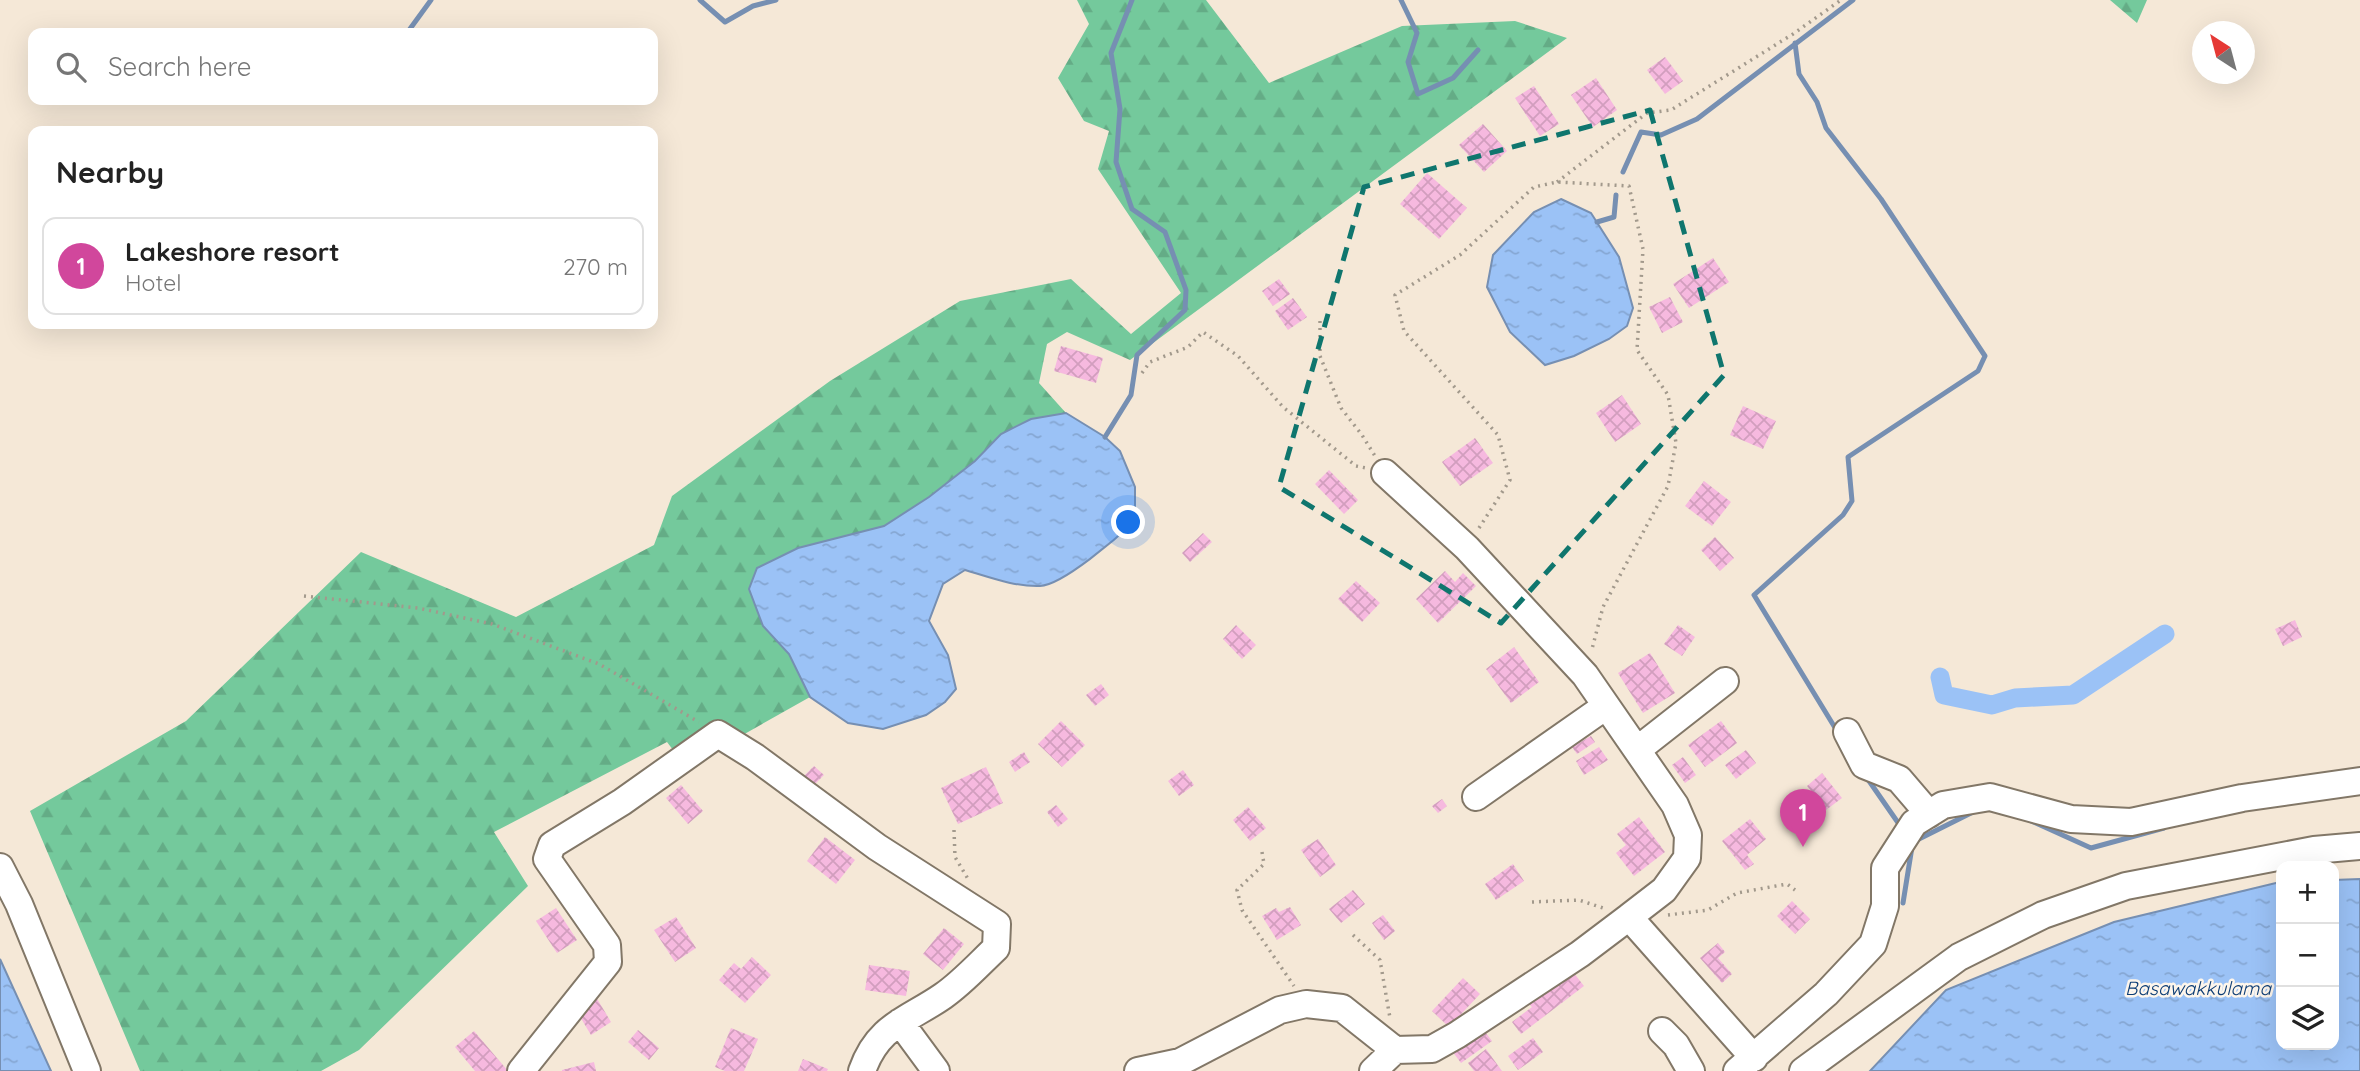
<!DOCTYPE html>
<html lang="en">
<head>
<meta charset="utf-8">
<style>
  body { margin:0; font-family:Quicksand,sans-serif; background:#f2f2f2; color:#222 }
  .controls { position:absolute; right:21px; bottom:21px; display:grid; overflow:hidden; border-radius:14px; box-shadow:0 7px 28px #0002 }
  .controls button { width:63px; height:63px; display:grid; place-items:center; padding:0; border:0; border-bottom:2px solid #e0e0e0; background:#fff; color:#222; font:35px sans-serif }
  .compass { position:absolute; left:2192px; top:21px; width:63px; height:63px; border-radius:50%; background:#fff; box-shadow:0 7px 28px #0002; rotate:324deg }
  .you { position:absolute; left:1129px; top:523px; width:24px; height:24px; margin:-18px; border:5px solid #fff; border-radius:50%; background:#1a73e8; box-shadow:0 0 0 10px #1a73e833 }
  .badge { display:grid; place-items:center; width:46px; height:46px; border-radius:50%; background:#1f5a91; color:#fff; font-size:23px; font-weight:700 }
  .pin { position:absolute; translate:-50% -58px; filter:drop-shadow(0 2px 4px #0008) }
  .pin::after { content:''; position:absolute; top:37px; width:24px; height:21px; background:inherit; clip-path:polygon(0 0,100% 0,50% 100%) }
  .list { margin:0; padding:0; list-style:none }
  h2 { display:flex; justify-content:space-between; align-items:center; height:91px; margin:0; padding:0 28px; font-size:30px }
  h2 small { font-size:23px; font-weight:400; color:#767676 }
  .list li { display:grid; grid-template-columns:46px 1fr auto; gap:21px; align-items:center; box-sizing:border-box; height:98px; margin:0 14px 14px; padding:0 14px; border:2px solid #e0e0e0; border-radius:14px }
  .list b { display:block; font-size:26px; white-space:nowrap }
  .list p { margin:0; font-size:23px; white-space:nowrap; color:#767676 }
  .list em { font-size:23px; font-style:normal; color:#767676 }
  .icon { flex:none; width:38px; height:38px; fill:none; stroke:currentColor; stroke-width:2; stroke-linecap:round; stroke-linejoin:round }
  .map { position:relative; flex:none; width:2360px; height:1071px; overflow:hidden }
  .search { position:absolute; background:#fff; box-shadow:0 7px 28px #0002; left:28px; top:28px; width:630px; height:77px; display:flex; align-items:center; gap:18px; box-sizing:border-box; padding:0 24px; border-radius:14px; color:#767676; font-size:26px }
  .panel { position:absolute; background:#fff; box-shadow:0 7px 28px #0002; left:28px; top:126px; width:630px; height:203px; border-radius:14px }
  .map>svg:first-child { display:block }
  .forest { fill:url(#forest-firs) }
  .water { fill:url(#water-ripples); stroke:#768fb2; stroke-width:2 }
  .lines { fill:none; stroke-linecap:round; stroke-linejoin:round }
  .stream { stroke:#768fb2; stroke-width:5 }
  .canal { stroke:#9bc2f6; stroke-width:19 }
  .building { fill:url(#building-cross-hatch) }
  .minor-casing { stroke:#827767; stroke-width:30 }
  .path { stroke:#a2998c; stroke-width:3.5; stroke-dasharray:2 5; stroke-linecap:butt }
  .minor { stroke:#fff; stroke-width:26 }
  .marked { fill:none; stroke:#0f766e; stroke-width:5; stroke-dasharray:14 9; stroke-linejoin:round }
  .labels { text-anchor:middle; stroke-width:5; stroke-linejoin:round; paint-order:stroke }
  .water-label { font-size:19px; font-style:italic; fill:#0d3d75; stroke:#fef6ec }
</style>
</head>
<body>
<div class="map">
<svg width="2360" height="1071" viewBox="0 0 2360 1071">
  <defs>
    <pattern id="forest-firs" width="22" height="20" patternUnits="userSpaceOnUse" patternTransform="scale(1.75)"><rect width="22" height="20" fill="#74c99c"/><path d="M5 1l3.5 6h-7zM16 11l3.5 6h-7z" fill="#64ac86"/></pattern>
    <pattern id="water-ripples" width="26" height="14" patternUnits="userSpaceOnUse" patternTransform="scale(1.75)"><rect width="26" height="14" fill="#9bc2f6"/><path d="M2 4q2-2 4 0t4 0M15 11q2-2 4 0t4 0" fill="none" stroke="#85a6d2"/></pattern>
    <pattern id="building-cross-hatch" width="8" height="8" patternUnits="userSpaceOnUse" patternTransform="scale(1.75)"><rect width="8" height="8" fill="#f6b9df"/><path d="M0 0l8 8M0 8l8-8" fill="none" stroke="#d29ebe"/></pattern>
  </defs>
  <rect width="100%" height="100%" fill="#f5e8d7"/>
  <path class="forest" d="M 1077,0 L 1206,0 L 1269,83 L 1402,26 L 1515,21 L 1567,38 L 1130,360 L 1067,332 L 1047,344 L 1039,383 L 1066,413 L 1031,419 L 1001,434 L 975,461 L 929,497 L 884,526 L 842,538 L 749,589 L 763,626 L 789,654 L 810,697 L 686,767 L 667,742 L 494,832 L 528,886 L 359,1050 L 321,1071 L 140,1071 L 30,811 L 186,721 L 361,552 L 516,617 L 654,545 L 672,496 L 830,381 L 960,301 L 1071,279 L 1131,334 L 1181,293 L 1098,169 L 1109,131 L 1084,121 L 1058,78 L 1089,24 Z
    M 2110,0 L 2147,0 L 2137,23 Z"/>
  <path class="water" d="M 1561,199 L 1591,213 L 1619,257 L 1633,308 L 1627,326 L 1609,339 L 1574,356 L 1545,365 L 1510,332 L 1487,287 L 1493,255 L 1534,212 Z
    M 1066,413 L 1105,437 L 1120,451 L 1135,487 L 1135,521 C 1118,537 1063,585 1040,586 C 1015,587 989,577 965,570 L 943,584 L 929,621 L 948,655 L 956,689 L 945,702 L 926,715 L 883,729 L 848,723 L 810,697 L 789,654 L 763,626 L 749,589 L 757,568 L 798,548 L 884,526 L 929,497 L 975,461 L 1001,434 L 1031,419 Z
    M 2360,879 L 2360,1071 L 1870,1071 L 1946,990 L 2114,922 L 2280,882 L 2281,1045 L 2334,1045 L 2334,880 Z
    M 0,959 L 51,1071 L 0,1071 Z"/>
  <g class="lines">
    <path class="stream" d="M 700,0 L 725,22 L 753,6 L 776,0
      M 1401,0 L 1417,33 L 1408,62 L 1418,94 L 1453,78 L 1478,50
      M 407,33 L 431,0
      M 1795,43 L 1799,74 L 1817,102 L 1826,128 L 1881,199 L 1985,356 L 1978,371 L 1848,457 L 1852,501 L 1843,515 L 1754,595 L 1837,731
      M 1623,172 L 1641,132 L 1661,135 L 1697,119 L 1853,0
      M 1597,222 L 1614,217 L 1616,195
      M 1105,437 L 1131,395 L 1137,355 L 1185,310 L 1186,290 L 1165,232 L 1132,209 L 1116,162 L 1120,109 L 1111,53 L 1132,0
      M 1867,778 L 1901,827
      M 2029,820 L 2091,848 L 2164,828
      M 1915,841 L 1975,811
      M 1903,903 L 1912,847"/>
    <path class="canal" d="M 1940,677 L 1944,695 L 1992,705 L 2015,698 L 2073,695 L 2165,634"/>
  </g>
  <path class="building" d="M 1665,57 L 1683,81 L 1665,94 L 1647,70 Z
    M 1596,78 L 1617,110 L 1593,127 L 1571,95 Z
    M 1534,86 L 1559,124 L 1540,136 L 1515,98 Z
    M 1483,124 L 1507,151 L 1484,172 L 1459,145 Z
    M 1427,173 L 1467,208 L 1439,239 L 1400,204 Z
    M 1713,258 L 1729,282 L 1689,308 L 1673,284 Z
    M 1279,279 L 1290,294 L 1273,306 L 1262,291 Z
    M 1670,297 L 1683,322 L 1662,333 L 1649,307 Z
    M 1293,298 L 1307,317 L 1288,330 L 1275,311 Z
    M 1061,346 L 1103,358 L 1096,383 L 1054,371 Z
    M 1622,395 L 1641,424 L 1615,442 L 1596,413 Z
    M 1743,406 L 1776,421 L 1763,449 L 1730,435 Z
    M 1475,438 L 1493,463 L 1460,486 L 1442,462 Z
    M 1329,470 L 1358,500 L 1344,514 L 1315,484 Z
    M 1704,481 L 1731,502 L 1712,526 L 1685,506 Z
    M 1203,533 L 1212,542 L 1190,562 L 1182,553 Z
    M 1715,537 L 1734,558 L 1720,571 L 1701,550 Z
    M 1445,571 L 1455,582 L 1463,573 L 1476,586 L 1438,623 L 1416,599 Z
    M 1356,581 L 1380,603 L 1362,622 L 1338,599 Z
    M 2295,620 L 2302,637 L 2283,646 L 2275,629 Z
    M 1236,625 L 1256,645 L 1242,659 L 1223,639 Z
    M 1678,625 L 1695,637 L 1682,656 L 1664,644 Z
    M 1514,647 L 1539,682 L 1511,703 L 1486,669 Z
    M 1650,653 L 1675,693 L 1643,713 L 1618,673 Z
    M 1101,684 L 1109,695 L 1095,706 L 1086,695 Z
    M 1061,721 L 1085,745 L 1062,767 L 1038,744 Z
    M 1721,721 L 1737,743 L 1705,767 L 1688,745 Z
    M 1591,736 L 1595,742 L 1577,754 L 1572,747 Z
    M 1599,747 L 1608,760 L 1584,775 L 1576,761 Z
    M 1746,750 L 1756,763 L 1736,779 L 1725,765 Z
    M 1024,752 L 1030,762 L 1015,772 L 1009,762 Z
    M 1683,757 L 1696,775 L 1685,783 L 1672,765 Z
    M 814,766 L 824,775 L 806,793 L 797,783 Z
    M 986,767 L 1003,803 L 958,824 L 941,788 Z
    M 1183,770 L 1194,785 L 1179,796 L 1168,781 Z
    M 1822,773 L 1842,798 L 1826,810 L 1807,786 Z
    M 681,785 L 703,811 L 688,824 L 666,798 Z
    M 1442,799 L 1447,806 L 1438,813 L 1432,806 Z
    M 1056,805 L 1068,819 L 1058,827 L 1047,812 Z
    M 1248,807 L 1266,828 L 1250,841 L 1233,820 Z
    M 1639,817 L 1665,852 L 1634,876 L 1616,853 L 1626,845 L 1617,834 Z
    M 1750,819 L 1766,839 L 1747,855 L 1754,864 L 1745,870 L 1722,841 Z
    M 825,837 L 855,860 L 836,884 L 807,861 Z
    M 1318,839 L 1336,865 L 1320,877 L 1301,850 Z
    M 1513,864 L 1524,881 L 1496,900 L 1485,884 Z
    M 1353,890 L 1365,904 L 1341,923 L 1329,909 Z
    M 1792,901 L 1810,919 L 1795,934 L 1777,916 Z
    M 1290,907 L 1301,925 L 1277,940 L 1262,916 L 1276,908 L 1279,912 Z
    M 556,908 L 577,940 L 557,953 L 536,921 Z
    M 1383,915 L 1395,931 L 1384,940 L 1372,923 Z
    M 676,917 L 696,948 L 675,962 L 654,930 Z
    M 944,928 L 964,944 L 943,970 L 923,954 Z
    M 1718,943 L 1725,952 L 1718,958 L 1732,974 L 1722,983 L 1700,958 Z
    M 752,957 L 771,975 L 745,1003 L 719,980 L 734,963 L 741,969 Z
    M 869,965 L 910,971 L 906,996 L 865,990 Z
    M 1570,968 L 1584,986 L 1521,1034 L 1512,1022 L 1532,1007 L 1526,1001 Z
    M 1463,978 L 1480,994 L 1449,1027 L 1432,1011 Z
    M 596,997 L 611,1022 L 591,1035 L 576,1010 Z
    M 731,1028 L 758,1039 L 744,1071 L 725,1071 L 715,1067 Z
    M 1483,1029 L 1492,1041 L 1461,1063 L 1452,1051 Z
    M 638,1030 L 659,1048 L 649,1060 L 628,1042 Z
    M 474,1031 L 508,1071 L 475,1071 L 455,1047 Z
    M 1533,1038 L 1543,1052 L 1518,1070 L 1508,1056 Z
    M 1486,1049 L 1502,1071 L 1474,1071 L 1468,1063 Z
    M 803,1059 L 828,1069 L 827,1071 L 798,1071 Z
    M 594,1062 L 596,1071 L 562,1071 L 562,1070 Z"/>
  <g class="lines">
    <g class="minor-casing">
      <path id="minor" d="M 1385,473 L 1467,548 L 1585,675 L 1675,805 L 1688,835 L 1687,858 L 1664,890 L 1629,917 L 1754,1058
        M 1847,732 L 1864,765 L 1899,779 L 1929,814
        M 1637,750 L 1725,681
        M 1476,797 L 1606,706
        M 0,867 L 19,904 L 87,1071
        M 900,1022 L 936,1071
        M 1662,1031 L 1676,1045 L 1691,1071
        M 521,1071 L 608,962 L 607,945 L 547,859 L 552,845 L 622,802 L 718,734 L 755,757 L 877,847 L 997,924 L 996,948 C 979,964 962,983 943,996 C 907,1021 878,1025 862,1071
        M 1138,1071 L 1180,1062 L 1280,1010 L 1306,1004 L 1342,1008 L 1395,1050
        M 1373,1071 L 1395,1050 L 1432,1049 L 1457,1035 L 1580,954 L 1629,917
        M 1737,1071 L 1826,994 L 1873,944 L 1885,906 L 1885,868 L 1914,823 L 1943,805 L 1990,797 L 2071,819 L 2131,822 L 2242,798 L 2360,781
        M 1803,1071 L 1959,957 L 2043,915 L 2126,886 L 2314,850 L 2360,846"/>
    </g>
    <path class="path" d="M 1557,182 L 1647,113 L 1671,110 L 1793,34 L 1841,0
      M 1320,321 L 1320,356 L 1341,408 L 1362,435 L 1375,456
      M 1142,373 L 1150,362 L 1188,347 L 1203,332 L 1238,356 L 1283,407 L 1356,466 L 1366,468
      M 1479,528 L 1510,480 L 1498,435 L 1404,331 L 1395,295 L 1460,255 L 1534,187 L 1557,182 L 1629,186 L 1643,249 L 1637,350 L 1668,395 L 1676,443 L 1668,486 L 1603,607 L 1592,649
      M 304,596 L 418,608 L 492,624 L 599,664 L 699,722
      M 954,830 L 955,857 L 968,879
      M 1262,852 L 1264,864 L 1237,890 L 1242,910 L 1294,986
      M 1532,902 L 1579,900 L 1606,909
      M 1668,915 L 1708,910 L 1737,893 L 1787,884 L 1795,890
      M 1353,935 L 1380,960 L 1390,1018"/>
    <use href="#minor" class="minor"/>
  </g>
  <path class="marked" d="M 1650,110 L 1724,375 L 1501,623 L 1279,487 L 1364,187 Z"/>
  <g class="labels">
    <g class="water-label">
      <text x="2198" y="995">Basawakkulama</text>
    </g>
  </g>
</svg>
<div class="controls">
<button>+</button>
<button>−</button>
<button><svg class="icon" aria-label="layers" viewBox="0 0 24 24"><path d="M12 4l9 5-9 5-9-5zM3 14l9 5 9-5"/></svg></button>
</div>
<svg class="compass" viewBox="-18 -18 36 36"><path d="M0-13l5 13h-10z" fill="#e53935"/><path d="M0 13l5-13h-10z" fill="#767676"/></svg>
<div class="you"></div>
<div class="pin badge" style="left:1803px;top:847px;background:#d1479c">1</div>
<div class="search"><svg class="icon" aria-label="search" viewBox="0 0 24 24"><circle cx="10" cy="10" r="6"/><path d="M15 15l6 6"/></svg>Search here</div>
<section class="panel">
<h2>Nearby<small></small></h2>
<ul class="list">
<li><span class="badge" style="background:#d1479c">1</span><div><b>Lakeshore resort</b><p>Hotel</p></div><em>270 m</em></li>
</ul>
</section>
</div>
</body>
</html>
